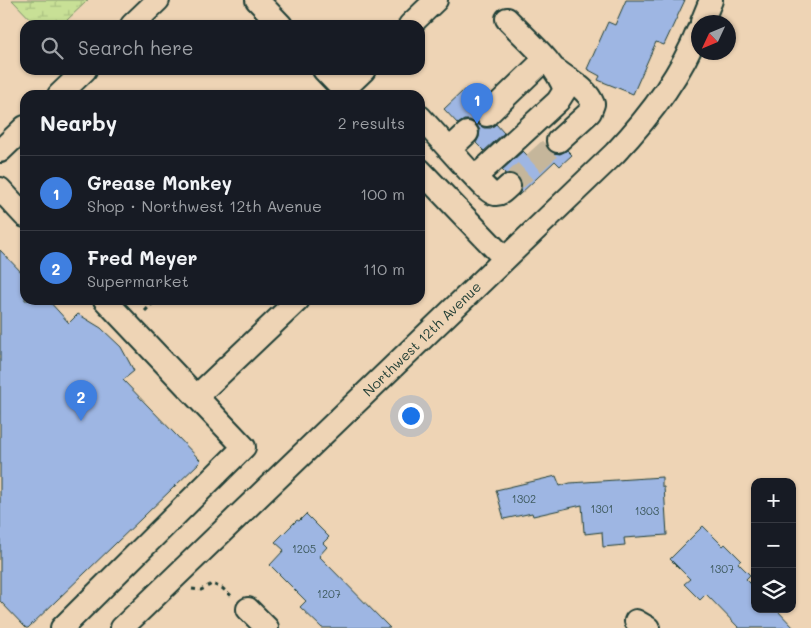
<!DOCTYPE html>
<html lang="en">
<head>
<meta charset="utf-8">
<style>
  body { margin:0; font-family:Mali,sans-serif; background:#242831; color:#f1f3f6 }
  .controls { position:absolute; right:15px; bottom:15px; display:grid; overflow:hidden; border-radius:10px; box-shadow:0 1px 4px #0004 }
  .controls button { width:45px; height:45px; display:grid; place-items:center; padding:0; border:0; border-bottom:1px solid #363941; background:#171b24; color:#f1f3f6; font:25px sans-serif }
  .compass { position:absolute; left:691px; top:15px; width:45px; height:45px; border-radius:50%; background:#171b24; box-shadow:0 1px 4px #0004; rotate:226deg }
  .you { position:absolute; left:410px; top:415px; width:18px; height:18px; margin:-12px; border:4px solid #fff; border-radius:50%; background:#1a73e8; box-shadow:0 0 0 8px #1a73e833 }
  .badge { display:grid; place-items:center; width:32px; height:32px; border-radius:50%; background:#ea580c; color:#fff; font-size:16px; font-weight:700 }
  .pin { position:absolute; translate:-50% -41px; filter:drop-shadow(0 1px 2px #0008) }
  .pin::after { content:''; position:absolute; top:26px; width:18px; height:15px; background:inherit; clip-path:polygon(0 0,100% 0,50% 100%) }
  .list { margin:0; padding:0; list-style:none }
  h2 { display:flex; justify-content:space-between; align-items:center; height:65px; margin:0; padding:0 20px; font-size:21px }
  h2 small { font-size:16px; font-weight:400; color:#9ea1a6 }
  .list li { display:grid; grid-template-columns:32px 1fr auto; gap:15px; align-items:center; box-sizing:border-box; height:75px; padding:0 20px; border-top:1px solid #363941 }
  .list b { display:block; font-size:19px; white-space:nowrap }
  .list p { margin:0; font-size:16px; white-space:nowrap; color:#9ea1a6 }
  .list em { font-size:16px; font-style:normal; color:#9ea1a6 }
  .icon { flex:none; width:28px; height:28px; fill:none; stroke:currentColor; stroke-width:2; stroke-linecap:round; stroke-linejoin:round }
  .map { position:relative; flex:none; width:811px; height:628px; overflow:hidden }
  .search { position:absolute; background:#171b24; box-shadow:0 1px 4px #0004; left:20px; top:20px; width:405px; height:55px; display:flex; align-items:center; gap:12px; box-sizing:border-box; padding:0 18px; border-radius:15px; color:#9ea1a6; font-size:19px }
  .panel { position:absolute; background:#171b24; box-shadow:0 1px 4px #0004; left:20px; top:90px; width:405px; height:215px; border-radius:15px }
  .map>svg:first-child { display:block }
  .wetland { fill:url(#wetland-marsh); stroke:#748e65 }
  .building { fill:#9eb6e3; stroke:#1f3d34 }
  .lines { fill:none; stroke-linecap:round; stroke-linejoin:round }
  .minor-tunnel { stroke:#c5b69b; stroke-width:22; stroke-dasharray:22 11; stroke-linecap:butt }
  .minor-casing { stroke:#1f3d34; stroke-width:26 }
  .path { stroke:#1f3d34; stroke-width:3; stroke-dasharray:4 4; stroke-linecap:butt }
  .minor { stroke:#eed4b5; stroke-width:22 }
  .labels { text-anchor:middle; stroke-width:5; stroke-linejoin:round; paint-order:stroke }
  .number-label { font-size:11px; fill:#3f5b60 }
  .street-label { font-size:14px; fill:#1f3d34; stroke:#eed4b5 }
</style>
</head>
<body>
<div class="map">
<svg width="811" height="628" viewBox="0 0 811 628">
  <defs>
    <pattern id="wetland-marsh" width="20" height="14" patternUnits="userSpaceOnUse" patternTransform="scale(1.25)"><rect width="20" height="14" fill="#c8e096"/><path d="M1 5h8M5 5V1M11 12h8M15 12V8" fill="none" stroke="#abc182"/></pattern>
  </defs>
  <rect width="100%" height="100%" fill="#eed4b5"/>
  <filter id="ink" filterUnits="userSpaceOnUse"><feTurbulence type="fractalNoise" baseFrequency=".02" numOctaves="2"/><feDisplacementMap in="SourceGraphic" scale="10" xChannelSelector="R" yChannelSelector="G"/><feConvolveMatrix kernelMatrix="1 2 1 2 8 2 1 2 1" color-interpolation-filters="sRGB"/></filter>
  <g filter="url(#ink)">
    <path class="wetland" d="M 12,0 L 88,0 L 66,21 L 59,25 L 36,25 Z"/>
    <path class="building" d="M 626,0 L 685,0 L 664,45 L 656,42 L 633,94 L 598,80 L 600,76 L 587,69 L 608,22 L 615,25 Z
      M 464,90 L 478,105 L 474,112 L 474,118 L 477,124 L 484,128 L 491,128 L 496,124 L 504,133 L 484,151 L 476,143 L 479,137 L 480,130 L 476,124 L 470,120 L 464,120 L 458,124 L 444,109 Z
      M 546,145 L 549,150 L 554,153 L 560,154 L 567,150 L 572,155 L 560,166 L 555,161 L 518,196 L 521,190 L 522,184 L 519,178 L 513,174 L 504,174 L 505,173 L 502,170 L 523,151 L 531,159 Z
      M 0,250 L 25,276 L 25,300 L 48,300 L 69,323 L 78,314 L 101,328 L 121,347 L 134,371 L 123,380 L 201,461 L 28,628 L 26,628 L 0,601 Z
      M 556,476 L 560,486 L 570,483 L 662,477 L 662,487 L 664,487 L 667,535 L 624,538 L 625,545 L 603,547 L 602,532 L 585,534 L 585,531 L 584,532 L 582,505 L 533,516 L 532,513 L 504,519 L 496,490 Z
      M 306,514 L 329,537 L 323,543 L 327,547 L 319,556 L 390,628 L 322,628 L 300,607 L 306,601 L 270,565 L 284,550 L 275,542 L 297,520 L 299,521 Z
      M 703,526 L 723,546 L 725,544 L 741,560 L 738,563 L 750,575 L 746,579 L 755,588 L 755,609 L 776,609 L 794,628 L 739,628 L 706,594 L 700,600 L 684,584 L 690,579 L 670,559 Z"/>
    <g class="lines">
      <path class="minor-tunnel" d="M 509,186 L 558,141"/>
      <g class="minor-casing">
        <path id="minor" d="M 257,0 L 281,25
          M 702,22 L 711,0
          M 132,25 L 158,0
          M 410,25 L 436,0
          M 324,70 L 348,95
          M 556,70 C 569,80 587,88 593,104 L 590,112 L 558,141
          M 343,90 L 364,70
          M 59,95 L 85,70
          M 487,115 L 545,59
          M 420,117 L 468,170 L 475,174 L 482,171 L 558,101 L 565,90 C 555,62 527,40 507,19
          M 450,149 L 467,133
          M 0,151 L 25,127
          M 420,170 L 505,259
          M 468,170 C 474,175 488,193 495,194 C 501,195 505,189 509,186
          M 0,189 L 25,216
          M 197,396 L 298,300
          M 248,609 L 267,628
          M 636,621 L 648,628
          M 62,628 L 244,447 L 105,300
          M 122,628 L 615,153 C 649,117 680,77 698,31"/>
      </g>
      <path class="path" d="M 145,311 L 156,300
        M 192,589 L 201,590 L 212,584 L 222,588 L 233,597"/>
      <use href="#minor" class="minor"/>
    </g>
  </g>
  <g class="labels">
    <g class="number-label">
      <text x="524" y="503">1302</text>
      <text x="602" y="513">1301</text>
      <text x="647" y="515">1303</text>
      <text x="304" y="553">1205</text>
      <text x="722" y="573">1307</text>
      <text x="329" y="598">1207</text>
    </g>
    <g class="street-label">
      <text transform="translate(422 339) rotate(-44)" y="5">Northwest 12th Avenue</text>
    </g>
  </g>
</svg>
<div class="controls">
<button>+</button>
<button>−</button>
<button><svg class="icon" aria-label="layers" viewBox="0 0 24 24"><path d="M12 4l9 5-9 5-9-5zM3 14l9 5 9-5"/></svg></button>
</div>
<svg class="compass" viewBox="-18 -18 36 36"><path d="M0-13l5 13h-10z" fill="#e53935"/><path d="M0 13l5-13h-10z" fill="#9ea1a6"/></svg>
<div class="you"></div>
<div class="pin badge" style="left:477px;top:124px;background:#3f7fe0">1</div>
<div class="pin badge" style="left:81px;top:421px;background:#3f7fe0">2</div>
<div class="search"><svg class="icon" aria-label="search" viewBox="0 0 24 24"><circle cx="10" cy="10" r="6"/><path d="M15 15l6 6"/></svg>Search here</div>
<section class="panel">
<h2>Nearby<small>2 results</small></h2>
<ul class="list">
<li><span class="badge" style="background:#3f7fe0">1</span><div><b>Grease Monkey</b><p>Shop · Northwest 12th Avenue</p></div><em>100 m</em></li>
<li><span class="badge" style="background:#3f7fe0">2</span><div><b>Fred Meyer</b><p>Supermarket</p></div><em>110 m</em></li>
</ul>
</section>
</div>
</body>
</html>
